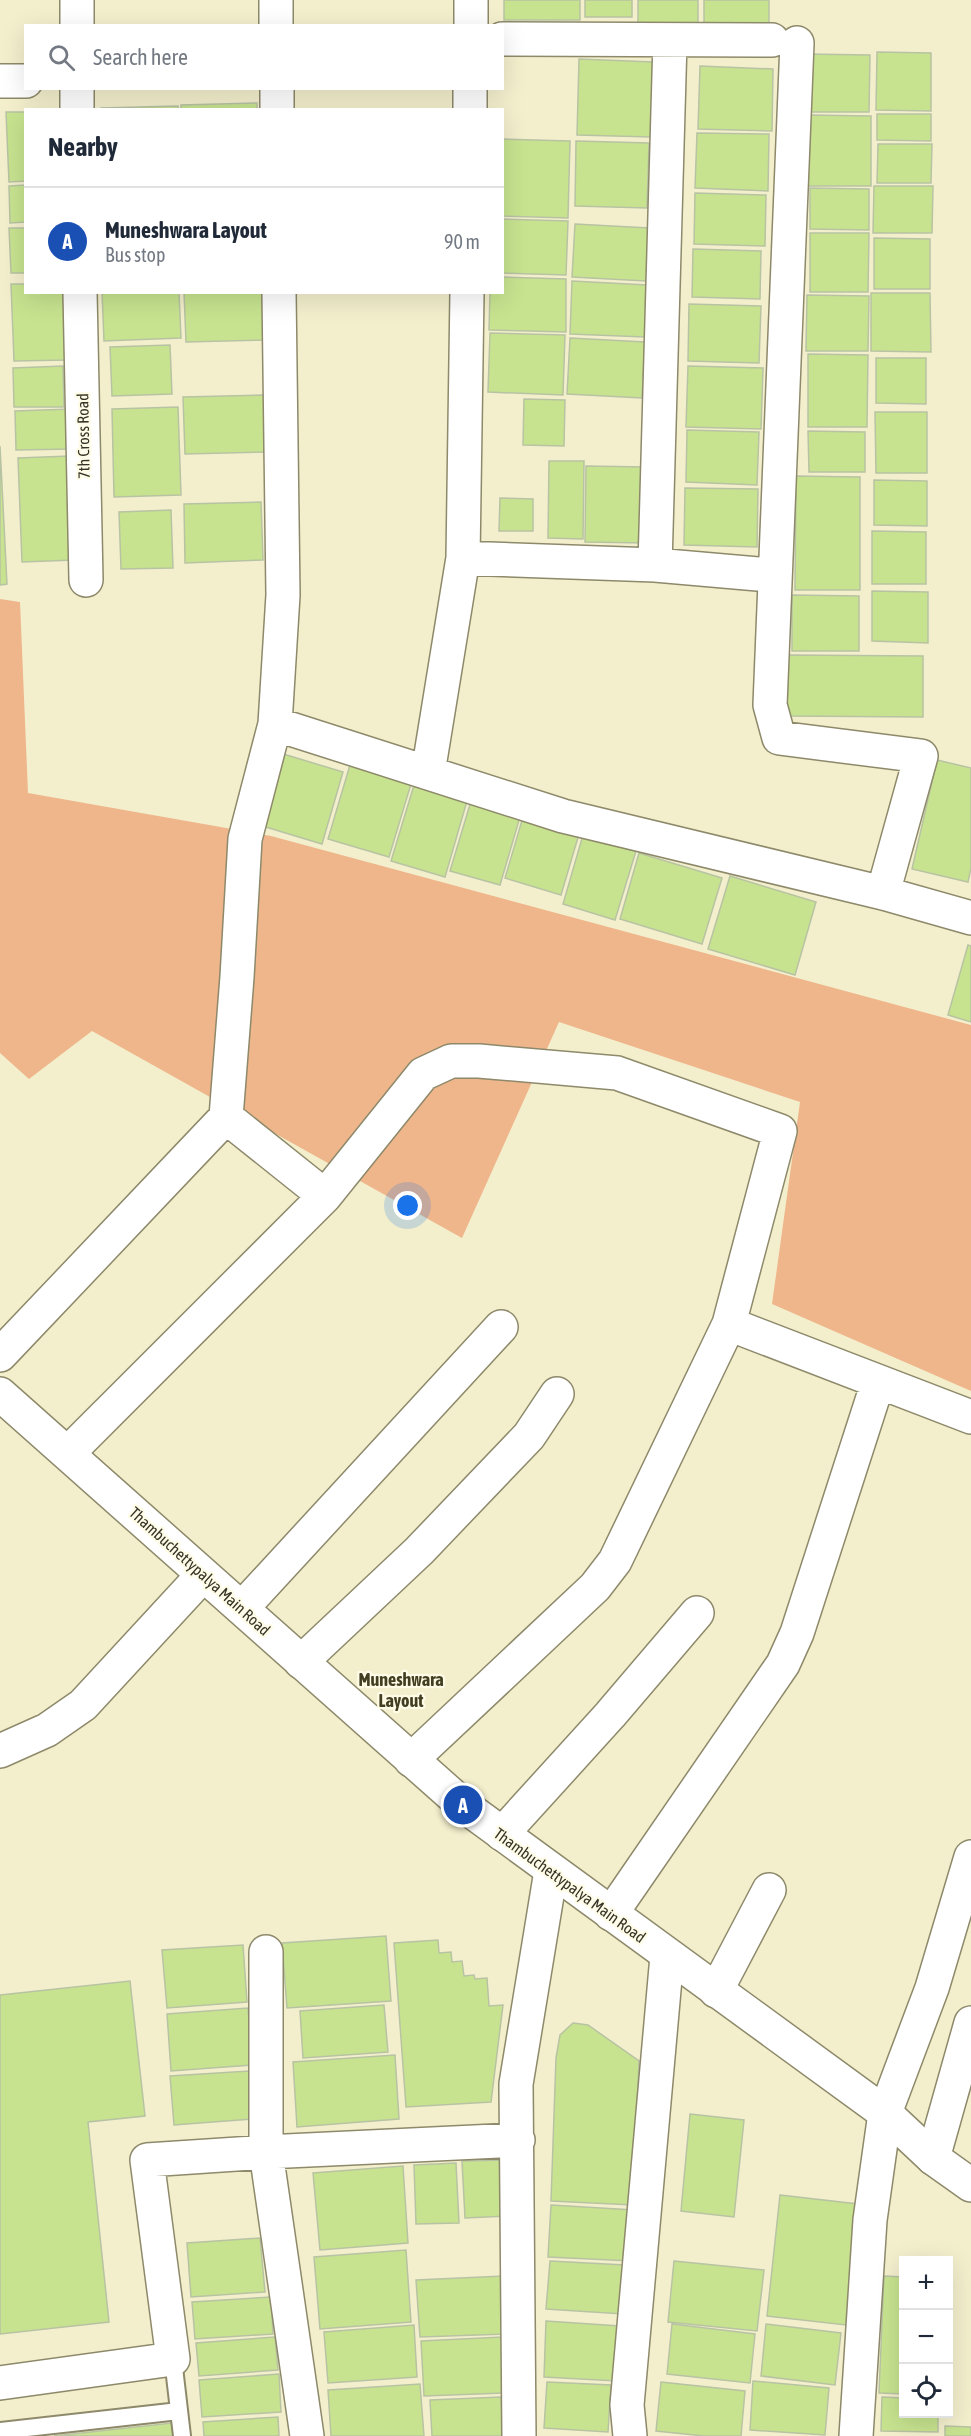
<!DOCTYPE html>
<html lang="en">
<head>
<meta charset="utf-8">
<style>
  body { margin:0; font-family:"Asap Condensed",sans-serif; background:#f6f6f7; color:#1f2937 }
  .controls { position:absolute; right:18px; bottom:18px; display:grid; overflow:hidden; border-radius:0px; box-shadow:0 6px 24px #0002 }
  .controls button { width:54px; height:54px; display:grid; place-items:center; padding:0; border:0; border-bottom:2px solid #e0e1e3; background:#fff; color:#1f2937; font:30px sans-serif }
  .you { position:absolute; left:408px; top:1206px; width:21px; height:21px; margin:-15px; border:4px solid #fff; border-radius:50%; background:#1a73e8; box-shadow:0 0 0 9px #1a73e833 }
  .badge { display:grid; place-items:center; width:39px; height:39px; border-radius:50%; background:#29707c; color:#fff; font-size:20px; font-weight:700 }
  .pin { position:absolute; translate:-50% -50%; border:3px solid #fff; box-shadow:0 2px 6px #0006 }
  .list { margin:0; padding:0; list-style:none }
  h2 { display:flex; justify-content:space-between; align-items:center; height:78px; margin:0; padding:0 24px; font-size:26px }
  h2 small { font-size:20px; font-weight:400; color:#747a83 }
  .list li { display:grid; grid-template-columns:39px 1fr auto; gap:18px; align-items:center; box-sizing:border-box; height:108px; padding:0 24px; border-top:2px solid #e0e1e3 }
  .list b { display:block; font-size:22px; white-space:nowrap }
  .list p { margin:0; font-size:20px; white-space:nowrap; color:#747a83 }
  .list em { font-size:20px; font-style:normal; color:#747a83 }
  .icon { flex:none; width:33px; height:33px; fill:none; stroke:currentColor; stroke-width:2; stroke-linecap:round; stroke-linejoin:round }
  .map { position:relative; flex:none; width:971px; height:2436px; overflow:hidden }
  .search { position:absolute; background:#fff; box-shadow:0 6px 24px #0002; left:24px; top:24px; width:480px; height:66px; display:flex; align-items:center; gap:15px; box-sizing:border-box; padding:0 21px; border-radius:0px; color:#747a83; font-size:22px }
  .panel { position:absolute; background:#fff; box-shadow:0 6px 24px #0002; left:24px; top:108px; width:480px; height:186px; border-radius:0px }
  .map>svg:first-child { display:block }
  .green { fill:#efb68c }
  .building { fill:#c7e38f; stroke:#b8c3a3; stroke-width:1.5 }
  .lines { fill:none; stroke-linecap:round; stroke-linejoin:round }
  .lane-casing { stroke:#8d896a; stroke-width:20 }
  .street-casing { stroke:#8d896a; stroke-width:36 }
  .secondary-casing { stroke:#8d896a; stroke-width:36 }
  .lane { stroke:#fff; stroke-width:16 }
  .street { stroke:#fff; stroke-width:33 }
  .secondary { stroke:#fff; stroke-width:33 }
  .labels { text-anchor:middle; stroke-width:4.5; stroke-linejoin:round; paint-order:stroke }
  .street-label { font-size:16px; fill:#343326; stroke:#fefce7 }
  .neighbourhood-label { font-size:18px; font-weight:bold; fill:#423e21; stroke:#fefce7 }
</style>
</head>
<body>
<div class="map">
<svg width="971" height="2436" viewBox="0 0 971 2436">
  <rect width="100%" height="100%" fill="#f3efcd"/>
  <path class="green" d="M 0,599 L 20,602 L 28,793 L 271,836 L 971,1025 L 971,1391 L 772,1304 L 800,1102 L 559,1022 L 462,1238 L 92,1031 L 29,1079 L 0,1053 Z"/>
  <path class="building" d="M 504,0 L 580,0 L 580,20 L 504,20 Z
    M 585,0 L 632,0 L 632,17 L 585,17 Z
    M 638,0 L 698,0 L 698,29 L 638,28 Z
    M 704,0 L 769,0 L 769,27 L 704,25 Z
    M 877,52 L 931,53 L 931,111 L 876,110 Z
    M 805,54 L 870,55 L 869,112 L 805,112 Z
    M 579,59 L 653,62 L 651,137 L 577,135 Z
    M 700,66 L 773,69 L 772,131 L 698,129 Z
    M 257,103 L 257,110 L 181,110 L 181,105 Z
    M 178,106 L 178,110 L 101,110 L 101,108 Z
    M 6,112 L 26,112 L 26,181 L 9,182 Z
    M 877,114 L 931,114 L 931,141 L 877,140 Z
    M 809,115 L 871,116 L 871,186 L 808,186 Z
    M 697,133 L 769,134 L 768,191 L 695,188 Z
    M 502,139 L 570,141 L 568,218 L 502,216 Z
    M 576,141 L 649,143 L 647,208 L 575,206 Z
    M 878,144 L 932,144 L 931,183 L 877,183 Z
    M 26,185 L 26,222 L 10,223 L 9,186 Z
    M 874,186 L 933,186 L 932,233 L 873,233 Z
    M 810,188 L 869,189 L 869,230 L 810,229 Z
    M 695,193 L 766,195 L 765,246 L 694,244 Z
    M 502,219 L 568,221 L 566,275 L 502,273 Z
    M 575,224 L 649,228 L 646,281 L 572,277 Z
    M 9,228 L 26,228 L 26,273 L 11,273 Z
    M 810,233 L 869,233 L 868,292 L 810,292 Z
    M 874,238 L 930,239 L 930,289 L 874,289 Z
    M 693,249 L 761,251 L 760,299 L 692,297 Z
    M 502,277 L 566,279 L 566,332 L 489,330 L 490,292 L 502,292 Z
    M 572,281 L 647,285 L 645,337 L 570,334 Z
    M 11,284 L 26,284 L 26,292 L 66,292 L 68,360 L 14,361 Z
    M 102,292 L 179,292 L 181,338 L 104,341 Z
    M 184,292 L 262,292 L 264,340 L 186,342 Z
    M 871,293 L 930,293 L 931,352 L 871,351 Z
    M 807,295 L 869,296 L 868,351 L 806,351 Z
    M 689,304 L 761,306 L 759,363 L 688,361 Z
    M 490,333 L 565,335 L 563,395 L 488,392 Z
    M 570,338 L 645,342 L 642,398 L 567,394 Z
    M 170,345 L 172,394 L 112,396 L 110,347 Z
    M 808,354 L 868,355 L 867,427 L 808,427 Z
    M 876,358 L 926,358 L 926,404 L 876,403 Z
    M 63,366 L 64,407 L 14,407 L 13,368 Z
    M 688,366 L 763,368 L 761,429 L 686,427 Z
    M 264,395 L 266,452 L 185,454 L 183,397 Z
    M 524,399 L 565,400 L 564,446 L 523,445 Z
    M 178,407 L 181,495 L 114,497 L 112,409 Z
    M 71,409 L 72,449 L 16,450 L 15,411 Z
    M 875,412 L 927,412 L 927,473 L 876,473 Z
    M 687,430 L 759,432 L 757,485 L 686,482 Z
    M 808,431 L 865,432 L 865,472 L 809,472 Z
    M 0,446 L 7,584 L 0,585 Z
    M 70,456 L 74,560 L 22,562 L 18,458 Z
    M 549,461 L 584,461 L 583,539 L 548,538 Z
    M 586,466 L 646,467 L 645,543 L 585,542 Z
    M 796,476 L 860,477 L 860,590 L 795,590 Z
    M 874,480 L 927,481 L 927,526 L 874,525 Z
    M 685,488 L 758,489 L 757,547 L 684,545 Z
    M 500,498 L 533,499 L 533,531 L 499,531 Z
    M 261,502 L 263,560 L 185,563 L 184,504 Z
    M 171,510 L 173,568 L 121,569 L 119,512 Z
    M 872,531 L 926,532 L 926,584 L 872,584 Z
    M 872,591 L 928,592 L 928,643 L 872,641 Z
    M 792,595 L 859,596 L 859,651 L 792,651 Z
    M 788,655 L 923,656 L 923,717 L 787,716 Z
    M 280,753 L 343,772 L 322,844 L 259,825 Z
    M 937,760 L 971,768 L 971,868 L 968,882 L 912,869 Z
    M 350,765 L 411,784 L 389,857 L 328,839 Z
    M 414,785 L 467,801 L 445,877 L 391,861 Z
    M 471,801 L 520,817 L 500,885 L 450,871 Z
    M 523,817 L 579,834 L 561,895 L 505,878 Z
    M 583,835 L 636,851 L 615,920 L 563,904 Z
    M 639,853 L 722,878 L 702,944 L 620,919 Z
    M 730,876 L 816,902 L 795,975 L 708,949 Z
    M 968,945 L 971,946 L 971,1022 L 948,1015 Z
    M 386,1936 L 391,2001 L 287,2008 L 282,1943 Z
    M 438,1940 L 439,1953 L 451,1952 L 452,1962 L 462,1961 L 464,1976 L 474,1975 L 475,1979 L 487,1978 L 489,2006 L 503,2005 L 491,2102 L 406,2107 L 394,1943 Z
    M 243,1945 L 247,2002 L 167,2008 L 162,1950 Z
    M 130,1981 L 145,2116 L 88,2122 L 109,2322 L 0,2334 L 0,1995 Z
    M 384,2005 L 388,2052 L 303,2058 L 300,2011 Z
    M 248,2008 L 252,2065 L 171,2071 L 167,2014 Z
    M 573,2023 L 588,2025 L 639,2061 L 633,2205 L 551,2201 L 556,2058 L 560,2035 Z
    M 395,2055 L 399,2119 L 297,2127 L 293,2062 Z
    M 249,2071 L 252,2119 L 174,2125 L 170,2076 Z
    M 690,2114 L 744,2120 L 734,2217 L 681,2211 Z
    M 505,2160 L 508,2216 L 465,2218 L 462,2161 Z
    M 456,2163 L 459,2223 L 416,2224 L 414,2165 Z
    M 403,2166 L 408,2243 L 320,2250 L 313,2173 Z
    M 780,2195 L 858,2204 L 846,2325 L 767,2316 Z
    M 551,2205 L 634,2210 L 631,2261 L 548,2257 Z
    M 260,2238 L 265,2292 L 191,2297 L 187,2243 Z
    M 406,2250 L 411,2322 L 320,2329 L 314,2257 Z
    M 550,2261 L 625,2265 L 623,2314 L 546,2309 Z
    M 674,2261 L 764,2270 L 757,2331 L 668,2322 Z
    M 504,2276 L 506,2334 L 420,2337 L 416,2280 Z
    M 884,2276 L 904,2277 L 904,2394 L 879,2393 Z
    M 271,2297 L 273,2334 L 195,2339 L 192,2302 Z
    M 546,2321 L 620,2326 L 617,2381 L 544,2377 Z
    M 672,2324 L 755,2334 L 750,2383 L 667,2374 Z
    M 766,2324 L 841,2333 L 835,2385 L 761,2376 Z
    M 414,2325 L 417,2377 L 328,2383 L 324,2332 Z
    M 275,2337 L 278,2370 L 199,2376 L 196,2343 Z
    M 502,2337 L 504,2393 L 424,2396 L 421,2341 Z
    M 279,2374 L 281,2412 L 202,2417 L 199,2380 Z
    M 753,2381 L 829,2388 L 825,2435 L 750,2430 Z
    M 547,2382 L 611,2385 L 608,2432 L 544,2428 Z
    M 661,2382 L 745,2391 L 741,2436 L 704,2436 L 656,2431 Z
    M 420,2384 L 424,2436 L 331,2436 L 328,2390 Z
    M 501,2397 L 503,2436 L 432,2436 L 430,2400 Z
    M 882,2397 L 904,2398 L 904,2414 L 938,2414 L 938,2432 L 881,2431 Z
    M 278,2417 L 279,2436 L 204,2436 L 203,2422 Z
    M 172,2423 L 173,2436 L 54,2436 Z
    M 945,2426 L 971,2427 L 971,2436 L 945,2436 Z"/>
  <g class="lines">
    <g class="lane-casing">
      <path id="lane" d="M 173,2359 L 182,2436
        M 0,2431 L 179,2411"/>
    </g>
    <g class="street-casing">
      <path id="street" d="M 276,0 L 276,26
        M 471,0 L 471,26
        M 77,26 L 77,0
        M 502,39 L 772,40
        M 797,43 L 770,705 L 779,738 L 921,756 L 883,893
        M 0,81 L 26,81
        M 77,88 L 77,110
        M 277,88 L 277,110
        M 470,110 L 470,88
        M 80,292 L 86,580
        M 463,558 L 655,565 L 758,574
        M 655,565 L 670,41
        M 275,724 L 563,816 L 883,893 L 971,918
        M 428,773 L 463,558 L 467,292
        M 226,1117 L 325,1196 L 423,1074 L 451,1061 L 479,1061 L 617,1073 L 780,1131 L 729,1324 L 971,1417
        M 0,1355 L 226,1117 L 237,977 L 245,839 L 275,724 L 283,595 L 279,292
        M 68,1453 L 325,1196
        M 242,1608 L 501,1327
        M 301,1662 L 419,1551 L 529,1436 L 557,1394
        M 0,1751 L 47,1730 L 83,1705 L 203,1575
        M 411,1760 L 595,1587 L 615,1561 L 729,1324
        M 502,1834 L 610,1715 L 697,1613
        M 611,1914 L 783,1664 L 797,1633 L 878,1382
        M 266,1952 L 266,2152 L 307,2436
        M 716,1991 L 769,1890
        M 933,2158 L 971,2023
        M 0,2383 L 173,2359 L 147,2160 L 266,2152 L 518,2140
        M 519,2436 L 516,2084 L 551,1871
        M 630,2436 L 627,2405 L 667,1956
        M 856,2436 L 870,2220 L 885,2113 L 932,1988 L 971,1857"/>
    </g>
    <g class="secondary-casing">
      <path id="secondary" d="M 0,1394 L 463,1805 L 885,2113 L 933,2158 L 971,2185"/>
    </g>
    <use href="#lane" class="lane"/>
    <use href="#street" class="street"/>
    <use href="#secondary" class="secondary"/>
  </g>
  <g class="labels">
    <g class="street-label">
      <text transform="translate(83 436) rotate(-91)" y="6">7th Cross Road</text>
      <text transform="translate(200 1571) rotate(42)" y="6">Thambuchettypalya Main Road</text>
      <text transform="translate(570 1885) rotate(36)" y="6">Thambuchettypalya Main Road</text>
    </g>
    <g class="neighbourhood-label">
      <text x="401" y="1686">Muneshwara<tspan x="401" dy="21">Layout</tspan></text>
    </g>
  </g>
</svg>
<div class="controls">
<button>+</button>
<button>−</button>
<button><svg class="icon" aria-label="locate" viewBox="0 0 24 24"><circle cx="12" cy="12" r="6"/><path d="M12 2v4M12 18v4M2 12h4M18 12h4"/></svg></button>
</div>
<div class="you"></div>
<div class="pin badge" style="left:463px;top:1805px;background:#1a4fb4">A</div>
<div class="search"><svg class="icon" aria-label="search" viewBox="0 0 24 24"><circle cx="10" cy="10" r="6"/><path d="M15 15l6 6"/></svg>Search here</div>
<section class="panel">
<h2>Nearby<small></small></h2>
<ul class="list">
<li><span class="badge" style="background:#1a4fb4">A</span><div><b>Muneshwara Layout</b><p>Bus stop</p></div><em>90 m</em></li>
</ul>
</section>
</div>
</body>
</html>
